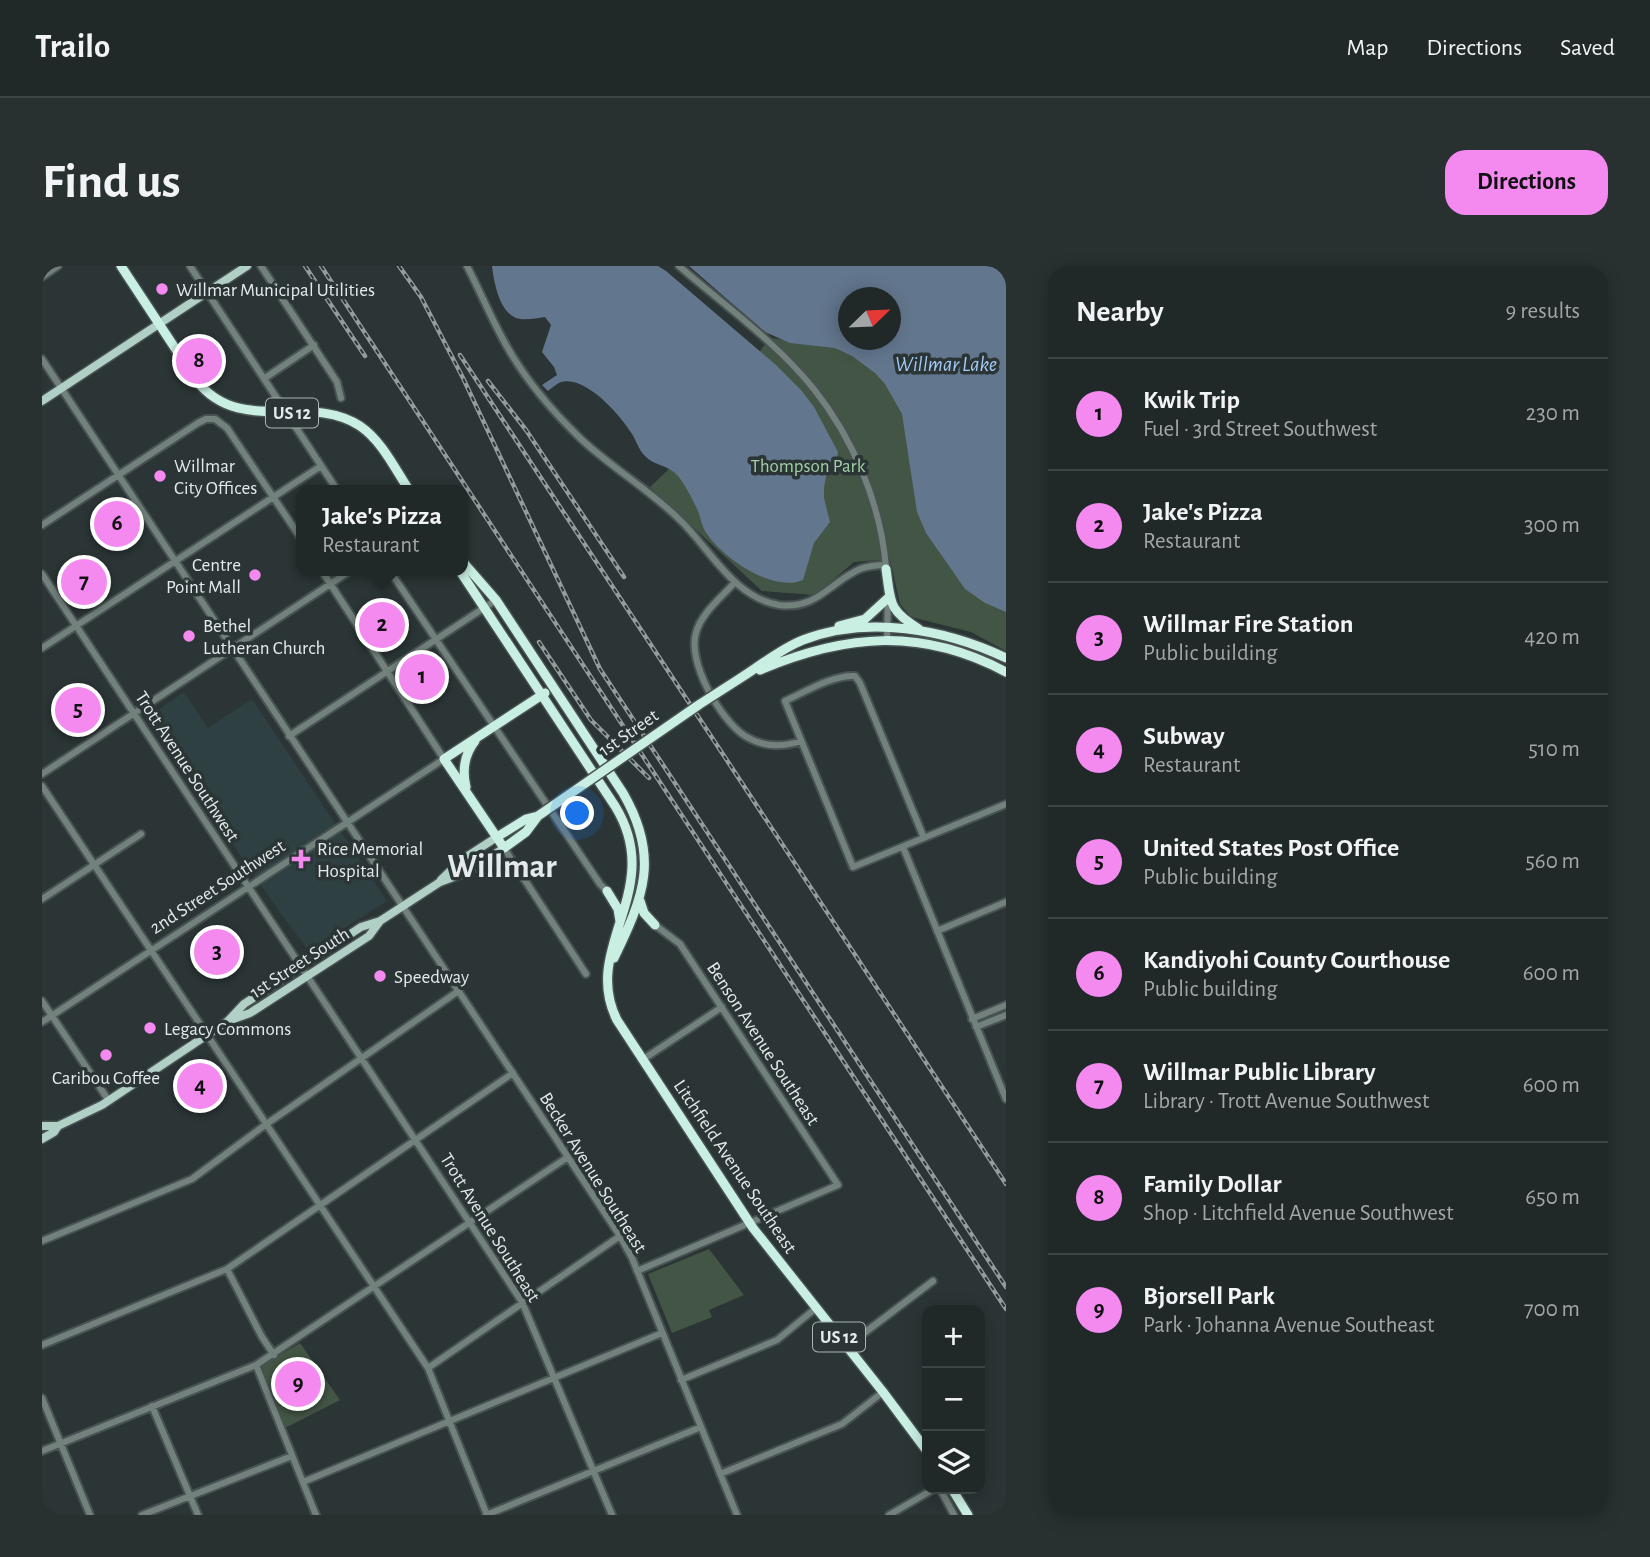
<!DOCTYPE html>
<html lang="en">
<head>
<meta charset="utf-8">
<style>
  body { margin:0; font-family:"Alegreya Sans",sans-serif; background:#283030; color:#f1f3f6 }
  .controls { position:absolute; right:21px; bottom:21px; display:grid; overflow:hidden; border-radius:14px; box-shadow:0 4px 18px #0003 }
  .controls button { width:63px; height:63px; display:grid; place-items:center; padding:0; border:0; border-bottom:2px solid #3d4445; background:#202828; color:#f1f3f6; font:35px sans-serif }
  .compass { position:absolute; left:796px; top:21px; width:63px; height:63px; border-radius:50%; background:#202828; box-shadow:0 4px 18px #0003; rotate:67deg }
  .you { position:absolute; left:536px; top:548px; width:24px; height:24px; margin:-18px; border:5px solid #fff; border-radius:50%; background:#1a73e8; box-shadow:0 0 0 10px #1a73e833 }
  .badge { display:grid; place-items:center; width:46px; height:46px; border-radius:50%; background:#f489f0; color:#111; font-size:23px; font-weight:700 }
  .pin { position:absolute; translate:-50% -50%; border:4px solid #fff; box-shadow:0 2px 7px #0006 }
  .popup { position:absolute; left:254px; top:219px; width:172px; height:91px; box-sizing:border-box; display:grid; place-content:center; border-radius:14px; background:#202828; filter:drop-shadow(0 2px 5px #0005); font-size:23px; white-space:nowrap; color:#a2a6a8 }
  .popup b { font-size:26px; color:#f1f3f6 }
  .popup::after { content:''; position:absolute; left:50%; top:100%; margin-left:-14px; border:14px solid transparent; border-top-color:#202828 }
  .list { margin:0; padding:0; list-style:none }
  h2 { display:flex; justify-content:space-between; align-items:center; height:91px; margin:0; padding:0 28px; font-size:30px }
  h2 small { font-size:23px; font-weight:400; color:#a2a6a8 }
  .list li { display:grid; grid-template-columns:46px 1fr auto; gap:21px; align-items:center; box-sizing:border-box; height:112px; padding:0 28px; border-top:2px solid #3d4445 }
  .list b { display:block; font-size:26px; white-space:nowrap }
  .list p { margin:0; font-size:23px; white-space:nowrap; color:#a2a6a8 }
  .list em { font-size:23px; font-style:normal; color:#a2a6a8 }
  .icon { flex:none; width:38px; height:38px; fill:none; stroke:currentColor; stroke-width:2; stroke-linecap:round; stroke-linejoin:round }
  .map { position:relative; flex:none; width:964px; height:1249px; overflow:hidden; border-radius:21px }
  header { display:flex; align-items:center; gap:42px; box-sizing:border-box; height:98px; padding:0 35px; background:#202828; border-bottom:2px solid #3d4445 }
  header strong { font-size:33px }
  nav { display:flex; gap:38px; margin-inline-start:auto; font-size:24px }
  .intro { display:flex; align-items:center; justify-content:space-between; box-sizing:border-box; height:168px; padding:0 42px }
  h1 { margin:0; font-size:49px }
  .button { padding:18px 32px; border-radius:21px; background:#f489f0; color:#111; font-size:24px; font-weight:700 }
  main { display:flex; gap:42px; padding:0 42px }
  aside { flex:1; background:#202828; border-radius:21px; box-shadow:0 4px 18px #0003 }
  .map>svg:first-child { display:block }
  .built { fill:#2e4041 }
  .green { fill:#435545 }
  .water { fill:#62768d; fill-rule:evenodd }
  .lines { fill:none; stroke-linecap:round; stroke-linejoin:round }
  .minor-casing { stroke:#495252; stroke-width:10 }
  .major-casing { stroke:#495252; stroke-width:11 }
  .highway-casing { stroke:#495252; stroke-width:12 }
  .minor { stroke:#72817c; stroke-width:6 }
  .major { stroke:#b0d0c6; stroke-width:8 }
  .highway { stroke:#c9efe3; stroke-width:9 }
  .rail-casing { stroke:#959c9d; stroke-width:4.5 }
  .rail { stroke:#2b3535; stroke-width:2; stroke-dasharray:5; stroke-linecap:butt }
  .highway-bridge-casing { stroke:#495252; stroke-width:12; stroke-linecap:butt }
  .highway-bridge { stroke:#c9efe3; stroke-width:9 }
  .poi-dot { fill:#f489f0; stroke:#2b3535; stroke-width:2.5 }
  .labels { text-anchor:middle; stroke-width:7; stroke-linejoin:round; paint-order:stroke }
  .shield { fill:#2b3535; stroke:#acb4b4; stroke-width:2 }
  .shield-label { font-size:18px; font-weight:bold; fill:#e4eaeb }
  .poi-label { font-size:19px; fill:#e4eaeb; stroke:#2b3535; text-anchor:start }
  .park-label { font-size:19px; fill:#a2cfa7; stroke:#2b3535 }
  .street-label { font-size:19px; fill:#e4eaeb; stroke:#2b3535 }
  .water-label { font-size:21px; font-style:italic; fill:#a4cbf6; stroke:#2b3535 }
  .town-label { font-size:33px; font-weight:bold; fill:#e4eaeb; stroke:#2b3535 }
</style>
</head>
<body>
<header>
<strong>Trailo</strong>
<nav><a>Map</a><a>Directions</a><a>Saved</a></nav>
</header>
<div class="intro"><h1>Find us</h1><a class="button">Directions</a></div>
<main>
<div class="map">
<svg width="964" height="1249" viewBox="0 0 964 1249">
  <rect width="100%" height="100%" fill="#2b3535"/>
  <path class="built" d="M 142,426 L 166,462 L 210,433 L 345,635 L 267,685 L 239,648 L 104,452 Z"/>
  <path class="green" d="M 728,72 L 807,81 L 845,113 L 964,335 L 964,385 L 929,366 L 869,351 L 858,338 L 848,293 L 812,296 L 773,329 L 720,325 L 608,221 L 625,205 Z
    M 667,983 L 702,1029 L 667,1044 L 670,1051 L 630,1067 L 606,1008 Z
    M 258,1077 L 298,1134 L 243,1162 L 218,1101 Z"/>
  <path class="water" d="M 450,0 L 616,0 L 624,5 L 734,99 L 759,124 L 772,141 L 796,186 L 794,196 L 784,211 L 782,222 L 782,232 L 788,256 L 772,277 L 761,314 C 731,327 681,292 665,268 C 659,260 659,251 655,243 C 650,232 643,219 636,210 C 627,199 613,200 604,191 C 597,185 595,176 590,168 C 579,150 544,109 519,116 C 514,118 510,122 506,125 L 500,119 L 515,109 L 512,101 L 500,86 L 509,59 L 503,51 C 494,52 483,55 474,52 C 457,45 452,16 450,0 Z
    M 647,0 L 964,0 L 964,346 L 943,337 L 923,323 L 884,267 L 875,246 L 860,148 L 843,118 L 833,107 L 810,90 L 793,82 L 748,77 L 723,66 ZM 806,32 L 848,32 L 848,74 L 806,74 Z"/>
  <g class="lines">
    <g class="minor-casing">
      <path id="minor" d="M 148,0 L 295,224
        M 219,0 L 295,116 L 299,132
        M 425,0 C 438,25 449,52 463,77 C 482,112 510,145 539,173 C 570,202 608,224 638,254 C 668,283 692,332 737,339 C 775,344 788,316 818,303 C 826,300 835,299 844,299
        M 637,0 C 682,39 733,75 771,122 C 811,172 839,238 844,302
        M 0,11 L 16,0
        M 0,93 L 578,970 L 590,992 L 695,1249
        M 223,112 L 272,79
        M 0,259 L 156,157 L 164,153 L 173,153 L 185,162 L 260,274
        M 348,305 L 558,618 L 565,625
        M 0,308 L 480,1036 L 570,1249
        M 693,316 C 680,331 659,347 654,367 C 645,396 679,455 703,470 C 721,481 739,482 759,475
        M 845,374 L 846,331
        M 0,382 L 279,200
        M 247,470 L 454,334
        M 0,508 L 308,305
        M 0,520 L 386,1102 L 445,1249
        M 882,572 L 818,417 L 813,410 C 790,409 763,426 743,435 L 811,601 L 964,538
        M 861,581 L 964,833
        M 462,582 L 544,708
        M 0,633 L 99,568
        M 895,665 L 964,636
        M 0,735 L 67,835
        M 930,753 L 964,739
        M 0,756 L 402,493 L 280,305
        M 934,761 L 964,749
        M 600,794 L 680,741
        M 0,975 L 150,913 L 223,859 L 415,726
        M 185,1003 L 220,1071 L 232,1089
        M 595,1005 L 796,919 L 638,678 L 613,659
        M 0,1079 L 185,1003 L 471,807
        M 805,1080 L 891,1015
        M 214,1099 L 274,1249
        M 386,1102 L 578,970
        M 639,1114 L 735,1074 L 774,1042
        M 0,1132 L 48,1249
        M 110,1140 L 156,1249
        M 0,1185 L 214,1099 L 526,891
        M 678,1208 L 800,1158 L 841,1126
        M 261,1216 L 620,1067
        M 898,1223 L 912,1249
        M 100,1249 L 250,1190
        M 444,1249 L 659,1161
        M 847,1249 L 892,1223"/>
    </g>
    <g class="major-casing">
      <path id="major" d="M 0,135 L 205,0
        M 399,614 L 421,593 L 455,571
        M 186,755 L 202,738 L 319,661 L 338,655 L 398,616 L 425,606 L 462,582
        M 0,860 L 16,860
        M 0,873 L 12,866 L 16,860 L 60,839 L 186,755 L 208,747 L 327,670 L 338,655"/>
    </g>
    <g class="highway-casing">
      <path id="highway" d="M 79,0 L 154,114 C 198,171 266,126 318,160 C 340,175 353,203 367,224
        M 420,295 L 454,334 L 581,527 C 618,591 602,630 572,692
        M 844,303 C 849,337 846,344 877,363
        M 418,305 L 573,540 C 625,624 538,681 575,754 L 711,962 L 841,1126 L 885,1185
        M 797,360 L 823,353 L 846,332
        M 718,404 C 804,368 879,361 964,406
        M 697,413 C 718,400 738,383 761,374 C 826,349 903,363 964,392
        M 424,521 C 420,504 422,489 433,475
        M 496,550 L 484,566 L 462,582 L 402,493 L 503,427
        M 455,571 L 484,553 L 496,550
        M 565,625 L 576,643 L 578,655
        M 598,635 L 602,647 L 613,659
        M 910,1223 L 926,1249"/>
    </g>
    <use href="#minor" class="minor"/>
    <use href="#major" class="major"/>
    <use href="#highway" class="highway"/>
    <g class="rail-casing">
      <path id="rail" d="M 263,0 L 323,90
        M 279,0 L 964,1043
        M 357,0 L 379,31 L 421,112 L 558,403 L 964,1021
        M 418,89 L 964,918
        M 446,115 L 484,164 L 582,311
        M 497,376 L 549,454 L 607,512"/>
    </g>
    <use href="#rail" class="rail"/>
    <g class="highway-bridge-casing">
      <path id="highway-bridge" d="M 496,550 L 658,438 L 697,413"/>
    </g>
    <use href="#highway-bridge" class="highway-bridge"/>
  </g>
  <g class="poi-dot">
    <circle cx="120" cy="23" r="7"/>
    <circle cx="118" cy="210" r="7"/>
    <circle cx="213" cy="309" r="7"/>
    <circle cx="147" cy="370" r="7"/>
    <path d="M255.5 582.5h7v7h7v7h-7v7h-7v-7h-7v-7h7z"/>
    <circle cx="338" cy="710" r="7"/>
    <circle cx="108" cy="762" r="7"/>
    <circle cx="64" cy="789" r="7"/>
  </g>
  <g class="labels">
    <g class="shield">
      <rect x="224" y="132.5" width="52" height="29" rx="5"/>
      <rect x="771" y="1056.5" width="52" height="29" rx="5"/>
    </g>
    <g class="shield-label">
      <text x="250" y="153">US 12</text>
      <text x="797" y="1077">US 12</text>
    </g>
    <g class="poi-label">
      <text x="134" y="30">Willmar Municipal Utilities</text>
      <text x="132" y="206">Willmar<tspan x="132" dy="22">City Offices</tspan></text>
      <text x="199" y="305" text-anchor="end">Centre<tspan x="199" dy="22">Point Mall</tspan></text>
      <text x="161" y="366">Bethel<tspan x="161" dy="22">Lutheran Church</tspan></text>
      <text x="275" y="589">Rice Memorial<tspan x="275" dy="22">Hospital</tspan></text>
      <text x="352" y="717">Speedway</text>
      <text x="122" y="769">Legacy Commons</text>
      <text x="64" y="818" text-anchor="middle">Caribou Coffee</text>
    </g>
    <g class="park-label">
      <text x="766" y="206">Thompson Park</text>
    </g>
    <g class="street-label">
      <text transform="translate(586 466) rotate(-35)" y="7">1st Street</text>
      <text transform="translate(146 500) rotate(57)" y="7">Trott Avenue Southwest</text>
      <text transform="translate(175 620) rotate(-33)" y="7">2nd Street Southwest</text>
      <text transform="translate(257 696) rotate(-33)" y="7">1st Street South</text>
      <text transform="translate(722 777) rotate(57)" y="7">Benson Avenue Southeast</text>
      <text transform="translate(694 900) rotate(56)" y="7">Litchfield Avenue Southeast</text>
      <text transform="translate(552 906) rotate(58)" y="7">Becker Avenue Southeast</text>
      <text transform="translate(449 961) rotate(58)" y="7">Trott Avenue Southeast</text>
    </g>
    <g class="water-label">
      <text x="904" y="105">Willmar Lake</text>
    </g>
    <g class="town-label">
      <text x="460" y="611">Willmar</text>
    </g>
  </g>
</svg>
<div class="controls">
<button>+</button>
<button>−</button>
<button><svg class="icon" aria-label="layers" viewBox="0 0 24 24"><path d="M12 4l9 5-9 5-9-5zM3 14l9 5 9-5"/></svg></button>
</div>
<svg class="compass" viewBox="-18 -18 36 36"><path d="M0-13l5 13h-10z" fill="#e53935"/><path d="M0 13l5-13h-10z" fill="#a2a6a8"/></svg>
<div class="you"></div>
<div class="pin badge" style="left:380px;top:411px">1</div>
<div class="pin badge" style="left:340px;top:359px">2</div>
<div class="popup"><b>Jake's Pizza</b>Restaurant</div>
<div class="pin badge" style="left:175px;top:686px">3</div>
<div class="pin badge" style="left:158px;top:820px">4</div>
<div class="pin badge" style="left:36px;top:444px">5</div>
<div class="pin badge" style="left:75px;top:258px">6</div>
<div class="pin badge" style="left:42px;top:316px">7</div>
<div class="pin badge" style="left:157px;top:95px">8</div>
<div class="pin badge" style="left:256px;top:1118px">9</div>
</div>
<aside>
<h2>Nearby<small>9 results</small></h2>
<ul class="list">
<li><span class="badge">1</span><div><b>Kwik Trip</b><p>Fuel · 3rd Street Southwest</p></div><em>230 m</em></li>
<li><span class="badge">2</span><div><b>Jake's Pizza</b><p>Restaurant</p></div><em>300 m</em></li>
<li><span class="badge">3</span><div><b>Willmar Fire Station</b><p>Public building</p></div><em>420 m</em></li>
<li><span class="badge">4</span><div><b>Subway</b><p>Restaurant</p></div><em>510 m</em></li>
<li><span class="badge">5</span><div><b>United States Post Office</b><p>Public building</p></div><em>560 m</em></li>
<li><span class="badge">6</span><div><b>Kandiyohi County Courthouse</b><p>Public building</p></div><em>600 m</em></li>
<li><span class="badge">7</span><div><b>Willmar Public Library</b><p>Library · Trott Avenue Southwest</p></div><em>600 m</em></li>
<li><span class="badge">8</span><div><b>Family Dollar</b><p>Shop · Litchfield Avenue Southwest</p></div><em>650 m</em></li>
<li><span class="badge">9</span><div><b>Bjorsell Park</b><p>Park · Johanna Avenue Southeast</p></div><em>700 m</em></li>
</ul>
</aside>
</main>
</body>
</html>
